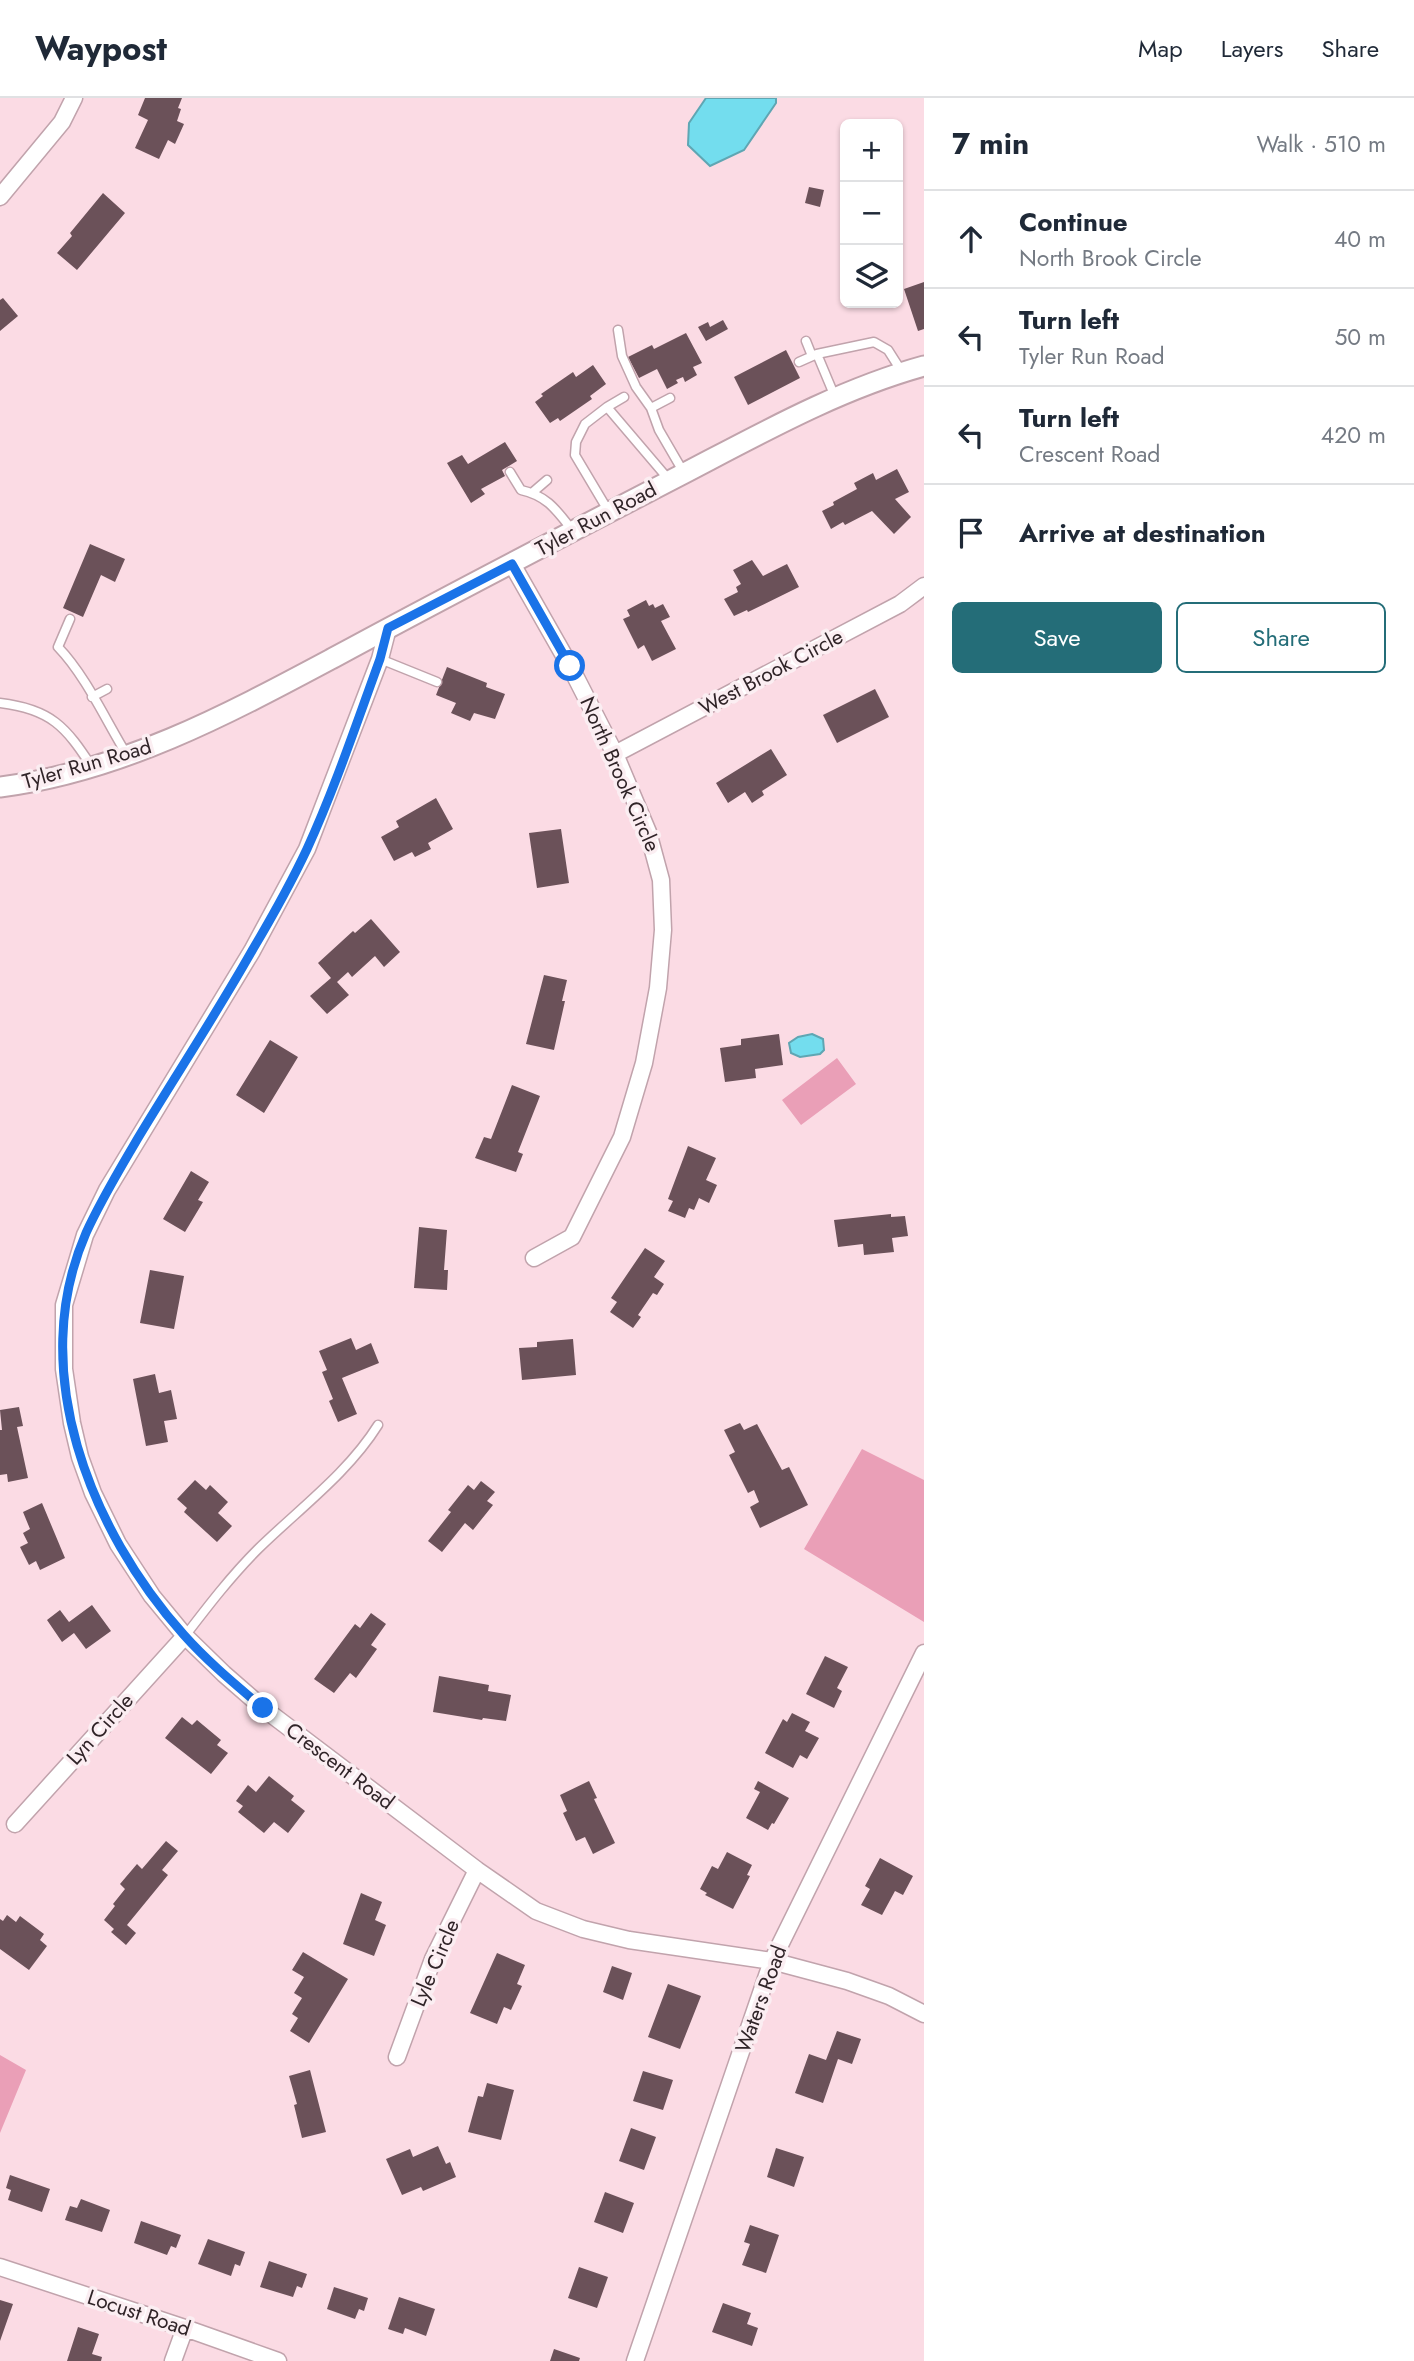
<!DOCTYPE html>
<html lang="en">
<head>
<meta charset="utf-8">
<style>
  body { margin:0; font-family:Jost,sans-serif; background:#f2f2f3; color:#1f2937 }
  .controls { position:absolute; right:21px; top:21px; display:grid; overflow:hidden; border-radius:10px; box-shadow:0 2px 5px #0004 }
  .controls button { width:63px; height:63px; display:grid; place-items:center; padding:0; border:0; border-bottom:2px solid #e0e1e3; background:#fff; color:#1f2937; font:35px sans-serif }
  .stop { position:absolute; width:21px; height:21px; margin:-16px; border:5px solid #1a73e8; border-radius:50%; background:#fff }
  .stop.end { background:#1a73e8; border-color:#fff; box-shadow:0 2px 7px #0008 }
  .list { margin:0; padding:0; list-style:none }
  h2 { display:flex; justify-content:space-between; align-items:center; height:91px; margin:0; padding:0 28px; font-size:30px }
  h2 small { font-size:23px; font-weight:400; color:#747a83 }
  .list li { display:grid; grid-template-columns:46px 1fr auto; gap:21px; align-items:center; box-sizing:border-box; height:98px; padding:0 28px; border-top:2px solid #e0e1e3 }
  .list b { display:block; font-size:26px; white-space:nowrap }
  .list p { margin:0; font-size:23px; white-space:nowrap; color:#747a83 }
  .list em { font-size:23px; font-style:normal; color:#747a83 }
  .actions { display:flex; gap:14px; padding:21px 28px }
  .actions a { flex:1; padding:16px 0; border:2px solid #246d78; border-radius:10px; text-align:center; font-size:24px; color:#246d78 }
  .actions .main { background:#246d78; color:#fff }
  .icon { flex:none; width:38px; height:38px; fill:none; stroke:currentColor; stroke-width:2; stroke-linecap:round; stroke-linejoin:round }
  .map { position:relative; flex:none; width:924px; height:2263px; overflow:hidden }
  header { display:flex; align-items:center; gap:42px; box-sizing:border-box; height:98px; padding:0 35px; background:#fff; border-bottom:2px solid #e0e1e3 }
  header strong { font-size:33px }
  nav { display:flex; gap:38px; margin-inline-start:auto; font-size:24px }
  main { display:flex }
  aside { flex:1; background:#fff }
  .map>svg:first-child { display:block }
  .green { fill:#ea9fb7 }
  .water { fill:#73ddee; stroke:#5fa6b3; stroke-width:2 }
  .building { fill:#6b5159 }
  .lines { fill:none; stroke-linecap:round; stroke-linejoin:round }
  .service-casing { stroke:#c1a3ac; stroke-width:11 }
  .minor-casing { stroke:#c1a3ac; stroke-width:19 }
  .tertiary-casing { stroke:#c1a3ac; stroke-width:23 }
  .service { stroke:#fff; stroke-width:8 }
  .minor { stroke:#fff; stroke-width:16 }
  .tertiary { stroke:#fff; stroke-width:19 }
  .route { stroke:#1a73e8; stroke-width:9 }
  .labels { text-anchor:middle; stroke-width:7; stroke-linejoin:round; paint-order:stroke }
  .street-label { font-size:21px; fill:#302428; stroke:#fbeef2 }
</style>
</head>
<body>
<header>
<strong>Waypost</strong>
<nav><a>Map</a><a>Layers</a><a>Share</a></nav>
</header>
<main>
<div class="map">
<svg width="924" height="2263" viewBox="0 0 924 2263">
  <rect width="100%" height="100%" fill="#fbdbe4"/>
  <path class="green" d="M 837,960 L 856,986 L 801,1027 L 782,1002 Z
    M 862,1351 L 924,1382 L 924,1524 L 804,1451 Z
    M 0,1957 L 26,1972 L 0,2035 Z"/>
  <path class="water" d="M 706,0 L 776,0 L 776,5 L 744,52 L 710,68 L 688,47 L 689,25 Z
    M 812,936 L 823,941 L 824,952 L 820,956 L 800,959 L 791,955 L 789,945 L 798,939 Z"/>
  <path class="building" d="M 145,0 L 182,0 L 178,10 L 181,11 L 177,23 L 184,26 L 175,46 L 168,42 L 159,61 L 135,50 L 148,22 L 138,17 Z
    M 809,89 L 824,92 L 820,109 L 805,105 Z
    M 103,95 L 125,115 L 77,172 L 57,155 L 72,138 L 70,135 Z
    M 924,184 L 924,231 L 918,233 L 904,191 Z
    M 3,200 L 18,218 L 0,233 L 0,202 Z
    M 723,222 L 728,231 L 706,243 L 698,229 L 708,224 L 710,229 Z
    M 686,235 L 702,265 L 693,269 L 697,277 L 685,284 L 683,279 L 676,282 L 678,285 L 667,291 L 657,271 L 639,280 L 628,259 L 652,247 L 654,251 Z
    M 786,252 L 800,280 L 748,307 L 734,279 Z
    M 593,267 L 606,286 L 590,298 L 592,301 L 560,323 L 558,320 L 550,325 L 535,304 L 543,298 L 541,296 L 573,274 L 576,279 Z
    M 505,344 L 517,363 L 502,372 L 505,378 L 481,391 L 485,396 L 471,405 L 447,365 L 462,357 L 468,366 Z
    M 897,371 L 909,394 L 895,401 L 911,419 L 894,436 L 872,413 L 845,427 L 843,424 L 831,431 L 822,413 L 834,407 L 833,404 L 857,391 L 854,385 L 873,375 L 876,382 Z
    M 90,446 L 125,461 L 115,484 L 101,477 L 83,519 L 63,510 Z
    M 752,462 L 763,478 L 787,466 L 799,489 L 748,514 L 747,512 L 734,518 L 724,501 L 738,494 L 736,489 L 741,486 L 733,472 Z
    M 646,502 L 649,508 L 653,506 L 655,510 L 663,506 L 670,519 L 661,523 L 676,551 L 652,563 L 644,547 L 638,551 L 623,521 L 630,518 L 627,512 Z
    M 447,569 L 487,585 L 486,589 L 505,596 L 495,621 L 474,615 L 470,623 L 451,615 L 456,605 L 436,597 Z
    M 875,591 L 889,619 L 837,645 L 823,617 Z
    M 771,651 L 787,677 L 762,693 L 764,697 L 752,705 L 745,694 L 728,705 L 716,685 Z
    M 436,700 L 453,731 L 428,745 L 431,751 L 415,759 L 412,754 L 394,763 L 381,739 L 399,729 L 396,723 Z
    M 561,731 L 569,785 L 537,790 L 529,735 Z
    M 371,821 L 400,854 L 384,869 L 375,858 L 352,879 L 348,874 L 337,884 L 349,897 L 327,916 L 310,898 L 331,880 L 318,865 L 353,833 L 355,835 Z
    M 544,877 L 567,882 L 562,903 L 565,903 L 554,952 L 526,946 Z
    M 779,936 L 783,967 L 755,971 L 756,980 L 725,984 L 720,950 L 741,947 L 741,941 Z
    M 270,942 L 298,959 L 264,1015 L 236,997 Z
    M 512,987 L 540,998 L 518,1054 L 523,1056 L 516,1074 L 475,1060 L 484,1039 L 491,1041 Z
    M 688,1048 L 716,1060 L 706,1082 L 717,1087 L 709,1105 L 699,1100 L 694,1112 L 689,1110 L 685,1120 L 668,1113 L 673,1103 L 668,1101 Z
    M 191,1073 L 209,1084 L 198,1102 L 203,1104 L 185,1134 L 163,1121 Z
    M 891,1116 L 891,1119 L 905,1118 L 908,1138 L 892,1140 L 894,1154 L 864,1157 L 863,1146 L 838,1149 L 834,1122 Z
    M 419,1129 L 447,1132 L 444,1172 L 448,1172 L 447,1192 L 414,1190 Z
    M 645,1150 L 665,1163 L 654,1179 L 664,1186 L 657,1197 L 653,1195 L 638,1217 L 641,1219 L 633,1230 L 610,1214 L 617,1204 L 611,1200 Z
    M 150,1172 L 184,1178 L 174,1231 L 140,1225 Z
    M 351,1240 L 356,1252 L 371,1245 L 379,1265 L 342,1280 L 357,1316 L 338,1324 L 329,1303 L 333,1301 L 322,1274 L 327,1272 L 319,1253 Z
    M 573,1241 L 576,1277 L 522,1282 L 519,1250 L 537,1249 L 537,1244 Z
    M 155,1276 L 159,1295 L 171,1292 L 177,1321 L 164,1323 L 168,1344 L 146,1348 L 133,1281 Z
    M 19,1309 L 23,1328 L 17,1329 L 28,1380 L 8,1384 L 7,1376 L 0,1377 L 0,1332 L 2,1332 L 0,1312 Z
    M 740,1325 L 744,1332 L 757,1326 L 782,1372 L 789,1369 L 808,1407 L 760,1430 L 750,1409 L 759,1404 L 754,1392 L 748,1395 L 729,1357 L 735,1354 L 724,1332 Z
    M 195,1382 L 206,1392 L 210,1387 L 228,1404 L 218,1415 L 232,1428 L 217,1444 L 184,1414 L 187,1410 L 177,1401 Z
    M 481,1383 L 495,1394 L 487,1403 L 493,1407 L 473,1432 L 465,1425 L 442,1454 L 428,1443 L 451,1414 L 448,1412 L 468,1387 L 474,1392 Z
    M 42,1405 L 65,1460 L 40,1472 L 36,1463 L 29,1467 L 20,1449 L 28,1445 L 23,1435 L 30,1431 L 23,1414 Z
    M 92,1507 L 111,1533 L 86,1551 L 74,1535 L 62,1544 L 47,1522 L 60,1512 L 69,1524 Z
    M 371,1515 L 386,1526 L 371,1547 L 377,1551 L 356,1580 L 350,1575 L 334,1595 L 314,1581 L 355,1526 L 360,1530 Z
    M 825,1558 L 848,1569 L 837,1590 L 842,1593 L 834,1610 L 806,1596 Z
    M 439,1578 L 489,1587 L 488,1593 L 511,1597 L 506,1623 L 483,1620 L 482,1622 L 433,1614 Z
    M 792,1615 L 810,1624 L 805,1633 L 819,1640 L 807,1661 L 800,1657 L 793,1670 L 765,1655 L 783,1621 L 787,1624 Z
    M 182,1619 L 192,1627 L 197,1622 L 221,1642 L 217,1647 L 228,1655 L 211,1676 L 165,1640 Z
    M 269,1678 L 294,1698 L 291,1702 L 305,1713 L 288,1735 L 274,1724 L 264,1735 L 238,1714 L 243,1708 L 236,1703 L 248,1687 L 256,1694 Z
    M 589,1683 L 597,1700 L 594,1701 L 615,1745 L 593,1756 L 585,1739 L 576,1743 L 563,1715 L 567,1713 L 560,1697 Z
    M 758,1683 L 789,1700 L 774,1726 L 772,1725 L 768,1732 L 746,1720 L 760,1694 L 754,1691 Z
    M 166,1743 L 178,1753 L 162,1772 L 168,1777 L 127,1827 L 136,1835 L 126,1847 L 111,1834 L 114,1831 L 104,1822 L 115,1808 L 113,1806 L 125,1791 L 120,1786 L 137,1766 L 142,1771 Z
    M 727,1754 L 752,1767 L 747,1777 L 750,1778 L 733,1811 L 705,1797 L 707,1795 L 700,1791 L 712,1768 L 718,1771 Z
    M 880,1760 L 913,1778 L 903,1797 L 895,1793 L 882,1817 L 861,1807 L 870,1791 L 865,1788 Z
    M 361,1795 L 382,1804 L 375,1822 L 386,1827 L 374,1858 L 343,1846 Z
    M 7,1817 L 16,1824 L 20,1818 L 44,1836 L 40,1842 L 47,1848 L 29,1872 L 0,1851 L 0,1821 L 3,1823 Z
    M 303,1854 L 348,1881 L 309,1945 L 290,1933 L 298,1920 L 292,1916 L 302,1900 L 294,1895 L 304,1879 L 292,1872 Z
    M 497,1855 L 525,1867 L 517,1886 L 522,1888 L 511,1912 L 504,1909 L 497,1926 L 470,1915 Z
    M 612,1868 L 632,1875 L 623,1902 L 603,1894 Z
    M 668,1886 L 701,1898 L 680,1951 L 648,1939 Z
    M 837,1933 L 861,1941 L 852,1966 L 838,1961 L 823,2005 L 795,1995 L 809,1956 L 826,1962 Z
    M 310,1972 L 326,2034 L 302,2040 L 294,2007 L 297,2006 L 289,1978 Z
    M 643,1973 L 673,1982 L 663,2012 L 633,2003 Z
    M 487,1985 L 514,1992 L 501,2042 L 468,2034 L 478,1998 L 483,1999 Z
    M 631,2030 L 656,2039 L 644,2072 L 619,2063 Z
    M 438,2048 L 446,2066 L 450,2064 L 456,2079 L 423,2093 L 421,2089 L 402,2097 L 386,2061 L 410,2051 L 413,2059 Z
    M 776,2050 L 804,2059 L 794,2089 L 767,2079 Z
    M 10,2077 L 50,2091 L 42,2114 L 8,2102 L 11,2092 L 6,2090 Z
    M 605,2094 L 634,2105 L 623,2135 L 594,2124 Z
    M 81,2101 L 110,2112 L 102,2134 L 65,2122 L 70,2108 L 77,2110 Z
    M 141,2123 L 181,2137 L 176,2150 L 171,2148 L 167,2157 L 134,2145 Z
    M 750,2127 L 779,2137 L 766,2175 L 742,2167 L 750,2146 L 744,2144 Z
    M 208,2141 L 245,2154 L 240,2168 L 235,2166 L 231,2178 L 198,2166 Z
    M 269,2163 L 307,2176 L 302,2190 L 297,2188 L 293,2199 L 260,2189 Z
    M 579,2169 L 608,2179 L 597,2210 L 568,2200 Z
    M 334,2189 L 368,2200 L 364,2213 L 359,2211 L 355,2221 L 327,2211 Z
    M 399,2199 L 435,2211 L 426,2238 L 405,2230 L 403,2236 L 388,2231 Z
    M 0,2202 L 13,2206 L 0,2243 Z
    M 723,2205 L 751,2215 L 747,2226 L 758,2230 L 752,2248 L 712,2234 Z
    M 78,2229 L 99,2236 L 92,2256 L 102,2259 L 101,2263 L 67,2263 Z
    M 554,2251 L 580,2260 L 579,2263 L 550,2263 Z"/>
  <g class="lines">
    <g class="service-casing">
      <path id="service" d="M 618,232 L 622,258 L 636,289 L 651,310 L 659,332 L 684,375
        M 806,243 L 812,258
        M 799,264 L 817,256
        M 835,299 L 817,256 L 874,244 L 888,252 L 902,274
        M 607,309 L 624,299
        M 651,310 L 670,300
        M 510,374 L 521,392 C 548,398 557,413 573,433
        M 533,394 L 547,382
        M 609,414 L 575,357 L 576,344 L 585,326 L 607,309 L 670,383
        M 70,521 L 58,549 C 86,578 106,623 127,657
        M 380,561 L 437,584
        M 92,599 L 107,591
        M 0,605 C 51,611 66,629 92,669
        M 185,1538 C 208,1508 231,1478 258,1451 C 299,1411 348,1375 378,1327"/>
    </g>
    <g class="minor-casing">
      <path id="minor" d="M 0,99 L 62,24 L 74,0
        M 512,466 L 570,568 L 615,656 L 648,734 L 661,782 L 663,832 L 658,890 L 644,965 L 622,1039 L 572,1139 L 534,1160
        M 388,530 L 380,561 L 307,751 L 252,853 L 107,1092 L 85,1137 L 64,1207 L 64,1271 L 72,1325 L 80,1359 L 93,1395 L 118,1446 L 152,1498 L 185,1538 L 224,1576 L 263,1610 L 477,1772 L 536,1813 L 583,1831 L 629,1842 L 772,1863 L 847,1883 L 889,1898 L 924,1916
        M 615,656 L 900,506 L 924,488
        M 15,1726 L 185,1538
        M 397,1959 L 433,1861 L 477,1772
        M 0,2169 L 185,2230 L 278,2263
        M 173,2263 L 185,2230
        M 635,2263 L 772,1863 L 924,1555"/>
    </g>
    <g class="tertiary-casing">
      <path id="tertiary" d="M 0,689 C 120,674 228,616 333,560 C 447,498 563,438 679,378 C 758,337 837,292 924,268"/>
    </g>
    <use href="#service" class="service"/>
    <use href="#minor" class="minor"/>
    <use href="#tertiary" class="tertiary"/>
  </g>
  <g class="lines">
    <path class="route" d="M 263,1610 C 236,1587 208,1564 184,1537 C 90,1432 26,1272 86,1135 C 101,1102 120,1071 138,1040 C 176,977 217,915 253,851 C 272,819 291,785 307,751 C 335,690 357,624 380,561 L 388,530 L 512,466 L 570,568"/>
  </g>
  <g class="labels">
    <g class="street-label">
      <text transform="translate(596 421) rotate(-28)" y="7">Tyler Run Road</text>
      <text transform="translate(771 574) rotate(-28)" y="7">West Brook Circle</text>
      <text transform="translate(87 666) rotate(-16)" y="7">Tyler Run Road</text>
      <text transform="translate(620 676) rotate(66)" y="7">North Brook Circle</text>
      <text transform="translate(100 1631) rotate(-48)" y="7">Lyn Circle</text>
      <text transform="translate(340 1668) rotate(37)" y="7">Crescent Road</text>
      <text transform="translate(435 1865) rotate(-67)" y="7">Lyle Circle</text>
      <text transform="translate(761 1901) rotate(-70)" y="7">Waters Road</text>
      <text transform="translate(139 2215) rotate(18)" y="7">Locust Road</text>
    </g>
  </g>
</svg>
<div class="controls">
<button>+</button>
<button>−</button>
<button><svg class="icon" aria-label="layers" viewBox="0 0 24 24"><path d="M12 4l9 5-9 5-9-5zM3 14l9 5 9-5"/></svg></button>
</div>
<div class="stop" style="left:570px;top:568px"></div>
<div class="stop end" style="left:263px;top:1610px"></div>
</div>
<aside>
<h2>7 min<small>Walk · 510 m</small></h2>
<ul class="list">
<li><svg class="icon" aria-label="ahead" viewBox="0 0 24 24"><path d="M12 20V5M6 11l6-6 6 6"/></svg><div><b>Continue</b><p>North Brook Circle</p></div><em>40 m</em></li>
<li><svg class="icon" aria-label="left" viewBox="0 0 24 24"><path d="M17 20v-9H6M10 6l-5 5 5 5"/></svg><div><b>Turn left</b><p>Tyler Run Road</p></div><em>50 m</em></li>
<li><svg class="icon" aria-label="left" viewBox="0 0 24 24"><path d="M17 20v-9H6M10 6l-5 5 5 5"/></svg><div><b>Turn left</b><p>Crescent Road</p></div><em>420 m</em></li>
<li><svg class="icon" aria-label="arrive" viewBox="0 0 24 24"><path d="M6 21V4h12l-3 4 3 4H6"/></svg><div><b>Arrive at destination</b></div></li>
</ul>
<div class="actions"><a class="main">Save</a><a>Share</a></div>
</aside>
</main>
</body>
</html>
